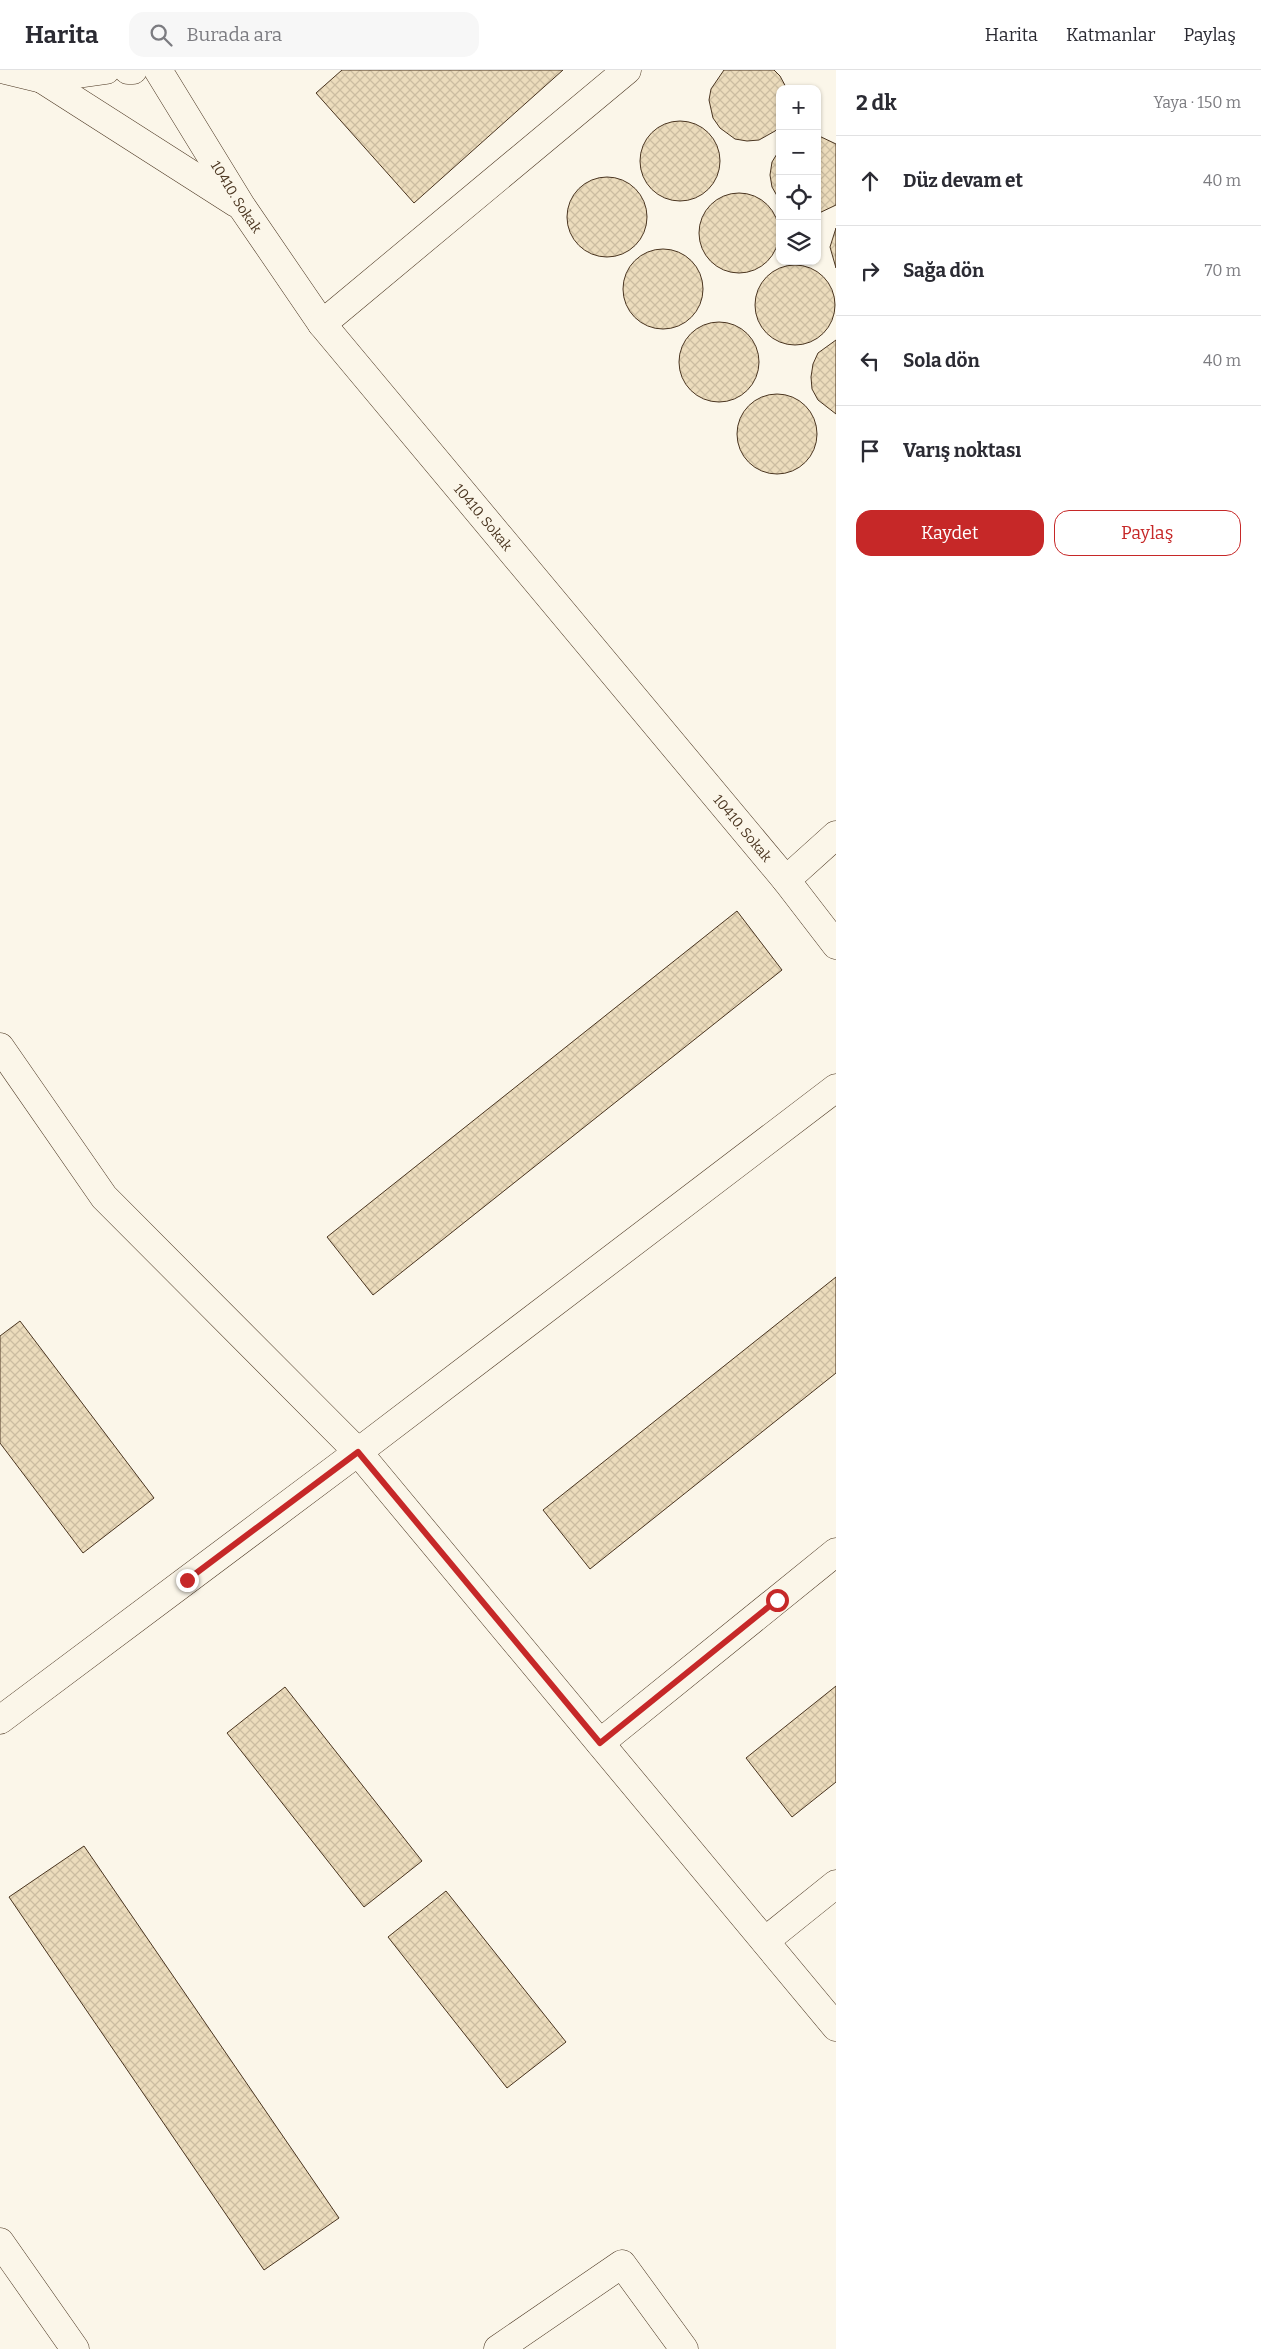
<!DOCTYPE html>
<html lang="tr">
<head>
<meta charset="utf-8">
<style>
  body { margin:0; font-family:Bitter,serif; background:#f7f7f7; color:#2b2b33 }
  .controls { position:absolute; right:15px; top:15px; display:grid; overflow:hidden; border-radius:10px; box-shadow:0 1px 4px #0004 }
  .controls button { width:45px; height:45px; display:grid; place-items:center; padding:0; border:0; border-bottom:1px solid #e1e1e2; background:#fff; color:#2b2b33; font:25px sans-serif }
  .stop { position:absolute; width:15px; height:15px; margin:-11px; border:4px solid #c62828; border-radius:50%; background:#fff }
  .stop.end { background:#c62828; border-color:#fff; box-shadow:0 1px 5px #0008 }
  .list { margin:0; padding:0; list-style:none }
  h2 { display:flex; justify-content:space-between; align-items:center; height:65px; margin:0; padding:0 20px; font-size:21px }
  h2 small { font-size:16px; font-weight:400; color:#7c7c81 }
  .list li { display:grid; grid-template-columns:32px 1fr auto; gap:15px; align-items:center; box-sizing:border-box; height:90px; padding:0 20px; border-top:1px solid #e1e1e2 }
  .list b { display:block; font-size:19px; white-space:nowrap }
  .list em { font-size:16px; font-style:normal; color:#7c7c81 }
  .actions { display:flex; gap:10px; padding:15px 20px }
  .actions a { flex:1; padding:11px 0; border:1px solid #c62828; border-radius:15px; text-align:center; font-size:18px; color:#c62828 }
  .actions .main { background:#c62828; color:#fff }
  .icon { flex:none; width:28px; height:28px; fill:none; stroke:currentColor; stroke-width:2; stroke-linecap:round; stroke-linejoin:round }
  .map { position:relative; flex:none; width:836px; height:2279px; overflow:hidden }
  header { display:flex; align-items:center; gap:30px; box-sizing:border-box; height:70px; padding:0 25px; background:#fff; border-bottom:1px solid #e1e1e2 }
  header strong { font-size:24px }
  nav { display:flex; gap:28px; margin-inline-start:auto; font-size:18px }
  .search { width:350px; height:45px; background:#f7f7f7; display:flex; align-items:center; gap:12px; box-sizing:border-box; padding:0 18px; border-radius:15px; color:#7c7c81; font-size:19px }
  main { display:flex }
  aside { flex:1; background:#fff }
  .map>svg:first-child { display:block }
  .building { fill:url(#building-cross-hatch); stroke:#4a3520 }
  .lines { fill:none; stroke-linecap:round; stroke-linejoin:round }
  .minor-casing { stroke:#4a3520; stroke-width:29 }
  .tertiary-casing { stroke:#4a3520; stroke-width:29 }
  .minor { stroke:#fbf6e9; stroke-width:28 }
  .tertiary { stroke:#fbf6e9; stroke-width:28 }
  .route { stroke:#c62828; stroke-width:6 }
  .labels { text-anchor:middle; stroke-width:4; stroke-linejoin:round; paint-order:stroke }
  .street-label { font-size:14px; fill:#4a3520; stroke:#fbf6e9 }
</style>
</head>
<body>
<header>
<strong>Harita</strong>
<div class="search"><svg class="icon" aria-label="search" viewBox="0 0 24 24"><circle cx="10" cy="10" r="6"/><path d="M15 15l6 6"/></svg>Burada ara</div>
<nav><a>Harita</a><a>Katmanlar</a><a>Paylaş</a></nav>
</header>
<main>
<div class="map">
<svg width="836" height="2279" viewBox="0 0 836 2279">
  <defs>
    <pattern id="building-cross-hatch" width="8" height="8" patternUnits="userSpaceOnUse" patternTransform="scale(1.25)"><rect width="8" height="8" fill="#ecdcbc"/><path d="M0 0l8 8M0 8l8-8" fill="none" stroke="#ccbda1"/></pattern>
  </defs>
  <rect width="100%" height="100%" fill="#fbf6e9"/>
  <path class="building" d="M 342,0 L 563,0 L 414,133 L 316,23 Z
    M 724,0 L 774,0 L 780,6 L 787,19 L 780,19 L 780,57 L 775,61 L 759,70 L 747,71 L 735,69 L 720,58 L 713,48 L 709,30 L 711,19 Z
    M640 91a40 40 0 1 1 80 0a40 40 0 1 1-80 0Z
    M 817,65 L 836,74 L 836,135 L 817,144 Z
    M 780,79 L 780,131 L 772,117 L 770,105 L 772,92 Z
    M567 147a40 40 0 1 1 80 0a40 40 0 1 1-80 0Z
    M699 163a40 40 0 1 1 80 0a40 40 0 1 1-80 0Z
    M 836,158 L 836,198 L 830,177 Z
    M623 219a40 40 0 1 1 80 0a40 40 0 1 1-80 0Z
    M755 235a40 40 0 1 1 80 0a40 40 0 1 1-80 0Z
    M679 292a40 40 0 1 1 80 0a40 40 0 1 1-80 0Z
    M 836,270 L 836,344 L 818,330 L 812,319 L 811,307 L 813,294 L 818,283 Z
    M737 364a40 40 0 1 1 80 0a40 40 0 1 1-80 0Z
    M 737,841 L 782,900 L 373,1225 L 327,1167 Z
    M 836,1207 L 836,1303 L 590,1499 L 543,1440 Z
    M 20,1251 L 154,1428 L 83,1483 L 0,1373 L 0,1266 Z
    M 836,1616 L 836,1712 L 792,1747 L 746,1688 Z
    M 285,1617 L 422,1791 L 364,1837 L 227,1663 Z
    M 84,1776 L 339,2148 L 264,2200 L 9,1827 Z
    M 446,1821 L 566,1972 L 507,2018 L 388,1867 Z"/>
  <g class="lines">
    <g class="minor-casing">
      <g id="minor">
        <path d="M 5,0 L 42,9 L 106,0"/>
        <path d="M 128,0 L 133,0"/>
        <path id="s1" d="M 158,0 L 242,137 L 322,254 L 786,810 L 836,875"/>
        <path d="M 42,9 L 236,133"/>
        <path d="M 322,254 L 627,0"/>
        <path d="M 786,810 L 836,765"/>
        <path d="M 0,977 L 104,1127 L 358,1382 L 836,1957"/>
        <path d="M 0,1650 L 358,1382 L 836,1018"/>
        <path d="M 600,1673 L 836,1482"/>
        <path d="M 765,1871 L 836,1814"/>
        <path d="M 498,2279 L 622,2194 L 684,2279"/>
      </g>
    </g>
    <g class="tertiary-casing">
      <path id="tertiary" d="M 0,2172 L 75,2279"/>
    </g>
    <use href="#minor" class="minor"/>
    <use href="#tertiary" class="tertiary"/>
  </g>
  <g class="lines">
    <path class="route" d="M 187,1510 L 358,1382 L 600,1673 L 777,1530"/>
  </g>
  <g class="labels">
    <g class="street-label">
      <text dy="5" stroke="none"><textPath href="#s1" startOffset="149">10410. Sokak</textPath></text>
      <text dy="5" stroke="none"><textPath href="#s1" startOffset="554">10410. Sokak</textPath></text>
      <text dy="5" stroke="none"><textPath href="#s1" startOffset="959">10410. Sokak</textPath></text>
    </g>
  </g>
</svg>
<div class="controls">
<button>+</button>
<button>−</button>
<button><svg class="icon" aria-label="locate" viewBox="0 0 24 24"><circle cx="12" cy="12" r="6"/><path d="M12 2v4M12 18v4M2 12h4M18 12h4"/></svg></button>
<button><svg class="icon" aria-label="layers" viewBox="0 0 24 24"><path d="M12 4l9 5-9 5-9-5zM3 14l9 5 9-5"/></svg></button>
</div>
<div class="stop" style="left:777px;top:1530px"></div>
<div class="stop end" style="left:187px;top:1510px"></div>
</div>
<aside>
<h2>2 dk<small>Yaya · 150 m</small></h2>
<ul class="list">
<li><svg class="icon" aria-label="ahead" viewBox="0 0 24 24"><path d="M12 20V5M6 11l6-6 6 6"/></svg><div><b>Düz devam et</b></div><em>40 m</em></li>
<li><svg class="icon" aria-label="right" viewBox="0 0 24 24"><path d="M7 20v-9h11M14 6l5 5-5 5"/></svg><div><b>Sağa dön</b></div><em>70 m</em></li>
<li><svg class="icon" aria-label="left" viewBox="0 0 24 24"><path d="M17 20v-9H6M10 6l-5 5 5 5"/></svg><div><b>Sola dön</b></div><em>40 m</em></li>
<li><svg class="icon" aria-label="arrive" viewBox="0 0 24 24"><path d="M6 21V4h12l-3 4 3 4H6"/></svg><div><b>Varış noktası</b></div></li>
</ul>
<div class="actions"><a class="main">Kaydet</a><a>Paylaş</a></div>
</aside>
</main>
</body>
</html>
